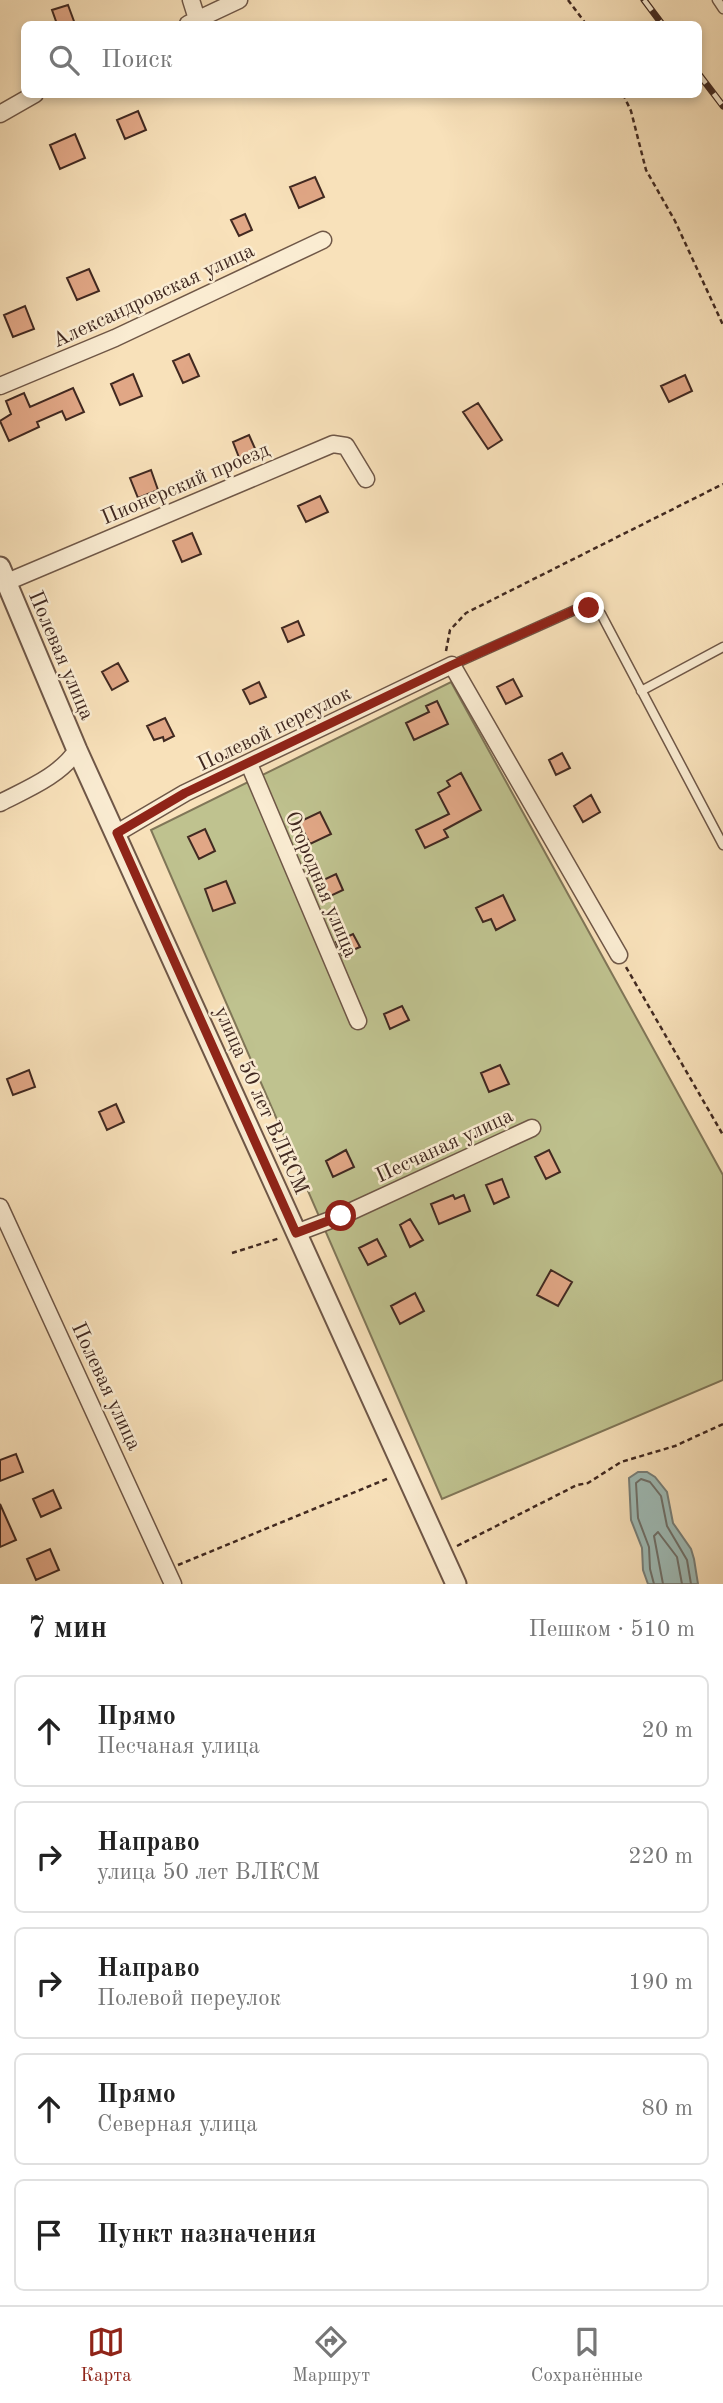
<!DOCTYPE html>
<html lang="ru">
<head>
<meta charset="utf-8">
<style>
  body { margin:0; font-family:"Old Standard TT",serif; background:#f6f6f6; color:#222 }
  .stop { position:absolute; width:21px; height:21px; margin:-16px; border:5px solid #8f2418; border-radius:50%; background:#fff }
  .stop.end { background:#8f2418; border-color:#fff; box-shadow:0 2px 7px #0008 }
  .list { margin:0; padding:0; list-style:none }
  h2 { display:flex; justify-content:space-between; align-items:center; height:91px; margin:0; padding:0 28px; font-size:30px }
  h2 small { font-size:23px; font-weight:400; color:#767676 }
  .list li { display:grid; grid-template-columns:46px 1fr auto; gap:21px; align-items:center; box-sizing:border-box; height:112px; margin:0 14px 14px; padding:0 14px; border:2px solid #e0e0e0; border-radius:10px }
  .list b { display:block; font-size:26px; white-space:nowrap }
  .list p { margin:0; font-size:23px; white-space:nowrap; color:#767676 }
  .list em { font-size:23px; font-style:normal; color:#767676 }
  .icon { flex:none; width:38px; height:38px; fill:none; stroke:currentColor; stroke-width:2; stroke-linecap:round; stroke-linejoin:round }
  .map { position:relative; flex:none; width:723px; height:1584px; overflow:hidden }
  .search { position:absolute; background:#fff; box-shadow:0 4px 10px #0003; left:21px; right:21px; top:21px; height:77px; display:flex; align-items:center; gap:18px; box-sizing:border-box; padding:0 24px; border-radius:10px; color:#767676; font-size:26px }
  .sheet { height:721px; background:#fff }
  nav { display:flex; justify-content:space-around; align-items:center; box-sizing:border-box; height:98px; border-top:2px solid #e0e0e0; background:#fff; font-size:19px; color:#767676 }
  nav a { display:grid; justify-items:center; gap:4px }
  nav .on { color:#8f2418 }
  .map>svg:first-child { display:block }
  .green { fill:#bfc28f; stroke:#807658; stroke-width:2 }
  .water { fill:#9fbcb7; stroke:#79817b; stroke-width:2 }
  .lines { fill:none; stroke-linecap:round; stroke-linejoin:round }
  .shore { stroke:#70726c; stroke-width:2 }
  .building { fill:#e1a786; stroke:#412921; stroke-width:2 }
  .service-casing { stroke:#6f5747; stroke-width:11 }
  .minor-casing { stroke:#6f5747; stroke-width:19 }
  .tertiary-casing { stroke:#6f5747; stroke-width:23 }
  .path { stroke:#412921; stroke-width:2.5; stroke-dasharray:5 3.5; stroke-linecap:butt }
  .service { stroke:#faecd2; stroke-width:8 }
  .minor { stroke:#faecd2; stroke-width:16 }
  .tertiary { stroke:#faecd2; stroke-width:19 }
  .rail-casing { stroke:#412921; stroke-width:7 }
  .rail { stroke:#faecd2; stroke-width:4.5; stroke-dasharray:13; stroke-linecap:butt }
  .route { stroke:#8f2418; stroke-width:9 }
  .labels { text-anchor:middle; stroke-width:5; stroke-linejoin:round; paint-order:stroke }
  .street-label { font-size:21px; fill:#412921; stroke:#faecd2 }
</style>
</head>
<body>
<div class="map">
<svg width="723" height="1584" viewBox="0 0 723 1584">
  <rect width="100%" height="100%" fill="#f8e1ba"/>
  <filter id="stains"><feTurbulence type="fractalNoise" baseFrequency=".00286" numOctaves="4"/><feColorMatrix values="0 0 0 0 .2 0 0 0 0 .09 0 0 0 0 .02 0 0 0 .5 -.17"/></filter>
  <radialGradient id="worn" r=".72"><stop offset=".6" stop-color="#630" stop-opacity="0"/><stop offset="1" stop-color="#630" stop-opacity=".3"/></radialGradient>
  <path class="green" d="M 451,682 L 723,1175 L 723,1380 L 442,1499 L 151,830 Z"/>
  <path class="water" d="M 638,1472 L 647,1472 L 655,1477 L 667,1492 L 673,1523 L 691,1549 L 694,1559 L 698,1584 L 648,1584 L 643,1570 L 642,1548 L 631,1520 L 629,1478 Z"/>
  <g class="lines">
    <path class="shore" d="M 654,1584 L 650,1569 L 649,1547 L 638,1518 L 636,1483 L 641,1479 L 650,1482 L 661,1496 L 667,1526 L 687,1560 L 691,1584
      M 663,1584 L 654,1536 L 658,1532 L 677,1557 L 682,1584"/>
  </g>
  <path class="building" d="M 68,5 L 75,24 L 57,24 L 52,10 Z
    M 138,111 L 146,130 L 125,139 L 117,120 Z
    M 75,134 L 85,158 L 60,169 L 50,145 Z
    M 315,177 L 324,197 L 299,208 L 290,187 Z
    M 245,214 L 252,230 L 239,236 L 231,220 Z
    M 89,269 L 99,291 L 77,300 L 67,278 Z
    M 25,306 L 34,329 L 13,337 L 4,315 Z
    M 189,354 L 199,376 L 183,383 L 173,361 Z
    M 133,374 L 142,396 L 120,405 L 111,384 Z
    M 685,375 L 692,391 L 669,402 L 661,386 Z
    M 73,388 L 84,412 L 66,420 L 62,411 L 37,422 L 39,427 L 9,441 L 0,421 L 11,414 L 6,401 L 24,393 L 30,407 Z
    M 478,403 L 502,440 L 488,449 L 463,412 Z
    M 249,435 L 257,453 L 240,460 L 233,442 Z
    M 151,470 L 158,490 L 138,498 L 130,478 Z
    M 320,496 L 328,512 L 306,522 L 298,506 Z
    M 192,533 L 201,554 L 182,562 L 173,541 Z
    M 298,621 L 304,635 L 288,642 L 282,628 Z
    M 118,663 L 128,681 L 112,690 L 102,672 Z
    M 513,679 L 522,696 L 506,704 L 497,687 Z
    M 259,682 L 266,697 L 250,704 L 243,690 Z
    M 437,701 L 448,724 L 414,740 L 406,723 L 429,712 L 426,706 Z
    M 165,718 L 174,736 L 164,741 L 163,737 L 154,740 L 147,726 Z
    M 562,753 L 570,768 L 556,775 L 549,760 Z
    M 461,773 L 481,810 L 444,830 L 448,837 L 425,848 L 416,830 L 449,814 L 438,793 L 450,786 L 447,781 Z
    M 591,795 L 600,812 L 583,822 L 574,806 Z
    M 320,812 L 331,834 L 310,844 L 299,822 Z
    M 205,829 L 215,851 L 199,859 L 188,837 Z
    M 336,874 L 343,890 L 324,899 L 317,883 Z
    M 226,881 L 235,903 L 213,911 L 205,889 Z
    M 503,895 L 515,920 L 496,930 L 491,919 L 483,922 L 476,908 Z
    M 353,934 L 360,947 L 342,955 L 336,942 Z
    M 402,1006 L 409,1020 L 390,1029 L 384,1014 Z
    M 500,1065 L 509,1084 L 489,1092 L 481,1073 Z
    M 29,1070 L 35,1087 L 13,1095 L 7,1079 Z
    M 116,1104 L 124,1122 L 107,1130 L 99,1112 Z
    M 346,1150 L 354,1167 L 333,1177 L 326,1161 Z
    M 549,1150 L 560,1172 L 546,1179 L 535,1157 Z
    M 502,1179 L 509,1197 L 494,1204 L 486,1185 Z
    M 453,1195 L 455,1199 L 464,1195 L 470,1211 L 439,1224 L 431,1204 Z
    M 410,1219 L 423,1240 L 410,1247 L 400,1225 Z
    M 377,1239 L 386,1256 L 368,1265 L 359,1248 Z
    M 551,1270 L 572,1282 L 558,1306 L 537,1295 Z
    M 415,1293 L 424,1311 L 400,1324 L 391,1306 Z
    M 16,1454 L 23,1472 L 0,1481 L 0,1460 Z
    M 53,1490 L 61,1508 L 41,1517 L 33,1499 Z
    M 0,1504 L 16,1540 L 0,1547 Z
    M 50,1549 L 59,1570 L 36,1580 L 27,1559 Z"/>
  <g class="lines">
    <g class="service-casing">
      <path id="service" d="M 717,0 L 723,9
        M 452,665 L 577,609 L 589,608 L 601,614 L 723,845
        M 641,691 L 723,647"/>
    </g>
    <g class="minor-casing">
      <path id="minor" d="M 191,0 L 197,19
        M 188,24 L 239,0
        M 0,114 L 35,94
        M 0,386 L 115,338 L 323,240
        M 7,582 L 333,444 L 346,446 L 366,479
        M 249,764 L 358,1021
        M 0,803 C 27,789 60,776 77,750
        M 117,833 L 185,793 L 452,665 L 619,955
        M 0,1207 L 173,1584
        M 296,1233 L 341,1216 L 532,1128"/>
    </g>
    <g class="tertiary-casing">
      <path id="tertiary" d="M 0,567 L 77,750 L 456,1584"/>
    </g>
    <path class="path" d="M 568,0 L 586,24
      M 623,94 L 631,111 L 646,170 L 675,221 L 723,325
      M 446,651 L 450,630 L 466,613 L 723,484
      M 626,967 L 723,1135
      M 232,1253 L 280,1238
      M 457,1546 L 577,1485 L 588,1483 L 621,1462 L 675,1446 L 723,1424
      M 178,1565 L 389,1478"/>
    <use href="#service" class="service"/>
    <use href="#minor" class="minor"/>
    <use href="#tertiary" class="tertiary"/>
    <g class="rail-casing">
      <path id="rail" d="M 644,0 L 662,24
        M 698,73 L 723,106"/>
    </g>
    <use href="#rail" class="rail"/>
  </g>
  <g class="lines">
    <path class="route" d="M 341,1216 L 296,1233 L 117,833 L 185,793 L 452,665 L 577,609 L 589,608"/>
  </g>
  <g class="labels">
    <g class="street-label">
      <text transform="translate(153 295) rotate(-25)" y="7">Александровская улица</text>
      <text transform="translate(185 483) rotate(-23)" y="7">Пионерский проезд</text>
      <text transform="translate(62 655) rotate(67)" y="7">Полевая улица</text>
      <text transform="translate(274 728) rotate(-26)" y="7">Полевой переулок</text>
      <text transform="translate(322 884) rotate(67)" y="7">Огородная улица</text>
      <text transform="translate(262 1100) rotate(66)" y="7">улица 50 лет ВЛКСМ</text>
      <text transform="translate(444 1145) rotate(-25)" y="7">Песчаная улица</text>
      <text transform="translate(107 1386) rotate(65)" y="7">Полевая улица</text>
    </g>
  </g>
  <rect width="100%" height="100%" filter="url(#stains)"/>
  <rect width="100%" height="100%" fill="url(#worn)"/>
</svg>
<div class="stop" style="left:341px;top:1216px"></div>
<div class="stop end" style="left:589px;top:608px"></div>
<div class="search"><svg class="icon" aria-label="search" viewBox="0 0 24 24"><circle cx="10" cy="10" r="6"/><path d="M15 15l6 6"/></svg>Поиск</div>
</div>
<section class="sheet">
<h2>7 мин<small>Пешком · 510 m</small></h2>
<ul class="list">
<li><svg class="icon" aria-label="ahead" viewBox="0 0 24 24"><path d="M12 20V5M6 11l6-6 6 6"/></svg><div><b>Прямо</b><p>Песчаная улица</p></div><em>20 m</em></li>
<li><svg class="icon" aria-label="right" viewBox="0 0 24 24"><path d="M7 20v-9h11M14 6l5 5-5 5"/></svg><div><b>Направо</b><p>улица 50 лет ВЛКСМ</p></div><em>220 m</em></li>
<li><svg class="icon" aria-label="right" viewBox="0 0 24 24"><path d="M7 20v-9h11M14 6l5 5-5 5"/></svg><div><b>Направо</b><p>Полевой переулок</p></div><em>190 m</em></li>
<li><svg class="icon" aria-label="ahead" viewBox="0 0 24 24"><path d="M12 20V5M6 11l6-6 6 6"/></svg><div><b>Прямо</b><p>Северная улица</p></div><em>80 m</em></li>
<li><svg class="icon" aria-label="arrive" viewBox="0 0 24 24"><path d="M6 21V4h12l-3 4 3 4H6"/></svg><div><b>Пункт назначения</b></div></li>
</ul>
</section>
<nav>
<a class="on"><svg class="icon" aria-label="map" viewBox="0 0 24 24"><path d="M3 6l6-2 6 2 6-2v14l-6 2-6-2-6 2zM9 4v14M15 6v14"/></svg>Карта</a>
<a><svg class="icon" aria-label="directions" viewBox="0 0 24 24"><path d="M12 3l9 9-9 9-9-9zM9 14v-3h6M13 9l2 2-2 2"/></svg>Маршрут</a>
<a><svg class="icon" aria-label="saved" viewBox="0 0 24 24"><path d="M7 4h10v16l-5-4-5 4z"/></svg>Сохранённые</a>
</nav>
</body>
</html>
